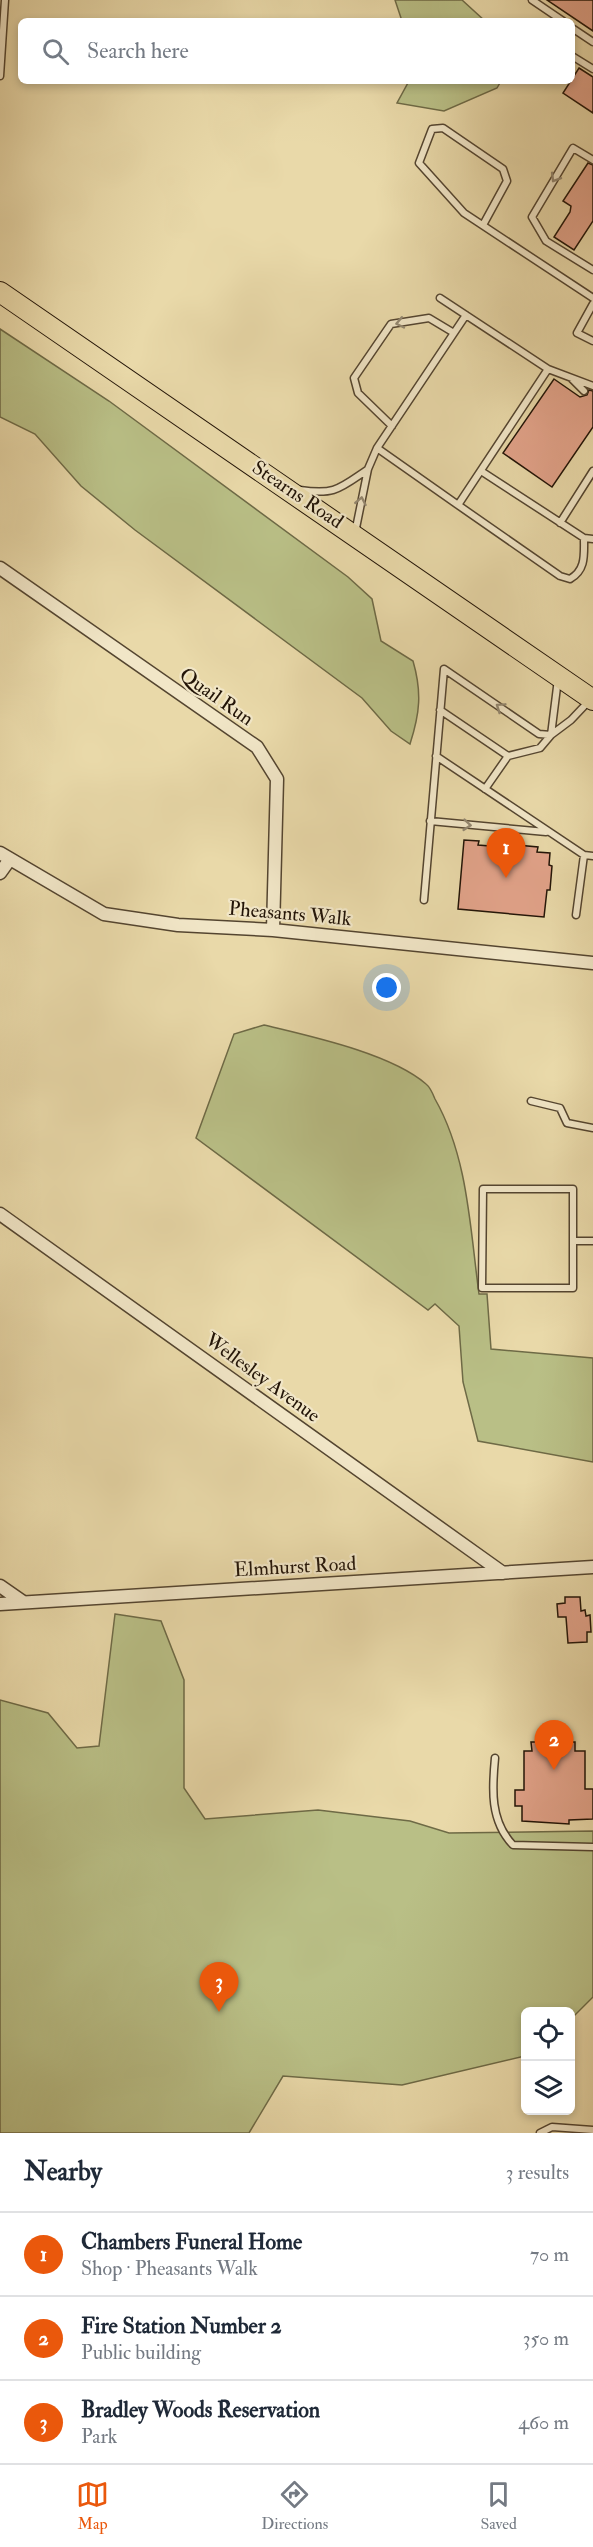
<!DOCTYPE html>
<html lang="en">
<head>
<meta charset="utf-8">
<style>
  body { margin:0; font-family:"IM FELL Double Pica",serif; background:#f2f2f3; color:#1f2937 }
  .controls { position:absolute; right:18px; bottom:18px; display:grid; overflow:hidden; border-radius:9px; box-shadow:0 3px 9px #0003 }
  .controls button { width:54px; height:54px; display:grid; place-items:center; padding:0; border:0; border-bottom:2px solid #e0e1e3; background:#fff; color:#1f2937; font:30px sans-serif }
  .you { position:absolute; left:387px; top:988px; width:21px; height:21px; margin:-15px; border:4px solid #fff; border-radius:50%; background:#1a73e8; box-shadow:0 0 0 9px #1a73e833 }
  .badge { display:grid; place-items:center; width:39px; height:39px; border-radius:50%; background:#ea580c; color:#fff; font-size:20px; font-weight:700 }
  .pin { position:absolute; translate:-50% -50px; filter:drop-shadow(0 2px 3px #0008) }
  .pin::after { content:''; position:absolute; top:32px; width:21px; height:18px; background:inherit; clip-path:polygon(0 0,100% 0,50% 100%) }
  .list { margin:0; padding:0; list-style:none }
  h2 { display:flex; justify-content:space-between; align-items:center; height:78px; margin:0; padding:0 24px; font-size:26px }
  h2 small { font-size:20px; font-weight:400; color:#747a83 }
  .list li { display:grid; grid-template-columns:39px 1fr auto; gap:18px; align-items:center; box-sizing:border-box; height:84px; padding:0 24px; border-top:2px solid #e0e1e3 }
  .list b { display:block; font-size:22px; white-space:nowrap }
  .list p { margin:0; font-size:20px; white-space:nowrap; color:#747a83 }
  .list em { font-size:20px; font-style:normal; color:#747a83 }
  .icon { flex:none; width:33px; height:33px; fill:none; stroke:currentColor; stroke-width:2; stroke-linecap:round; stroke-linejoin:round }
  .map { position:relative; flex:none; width:593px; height:2133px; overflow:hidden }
  .search { position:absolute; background:#fff; box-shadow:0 3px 9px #0003; left:18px; right:18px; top:18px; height:66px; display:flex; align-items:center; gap:15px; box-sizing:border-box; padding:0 21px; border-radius:9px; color:#747a83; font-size:22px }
  .sheet { height:330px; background:#fff }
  nav { display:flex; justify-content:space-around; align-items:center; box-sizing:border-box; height:84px; border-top:2px solid #e0e1e3; background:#fff; font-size:16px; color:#747a83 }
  nav a { display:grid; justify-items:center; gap:3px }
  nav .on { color:#ea580c }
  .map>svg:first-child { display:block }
  .green { fill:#b9bf86; stroke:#6e6a46; stroke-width:1.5 }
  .building { fill:#e2a38a; stroke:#221407; stroke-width:1.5 }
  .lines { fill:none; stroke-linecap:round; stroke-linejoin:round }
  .service-casing { stroke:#544530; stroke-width:9 }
  .minor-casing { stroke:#544530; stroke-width:15 }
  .primary-casing { stroke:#221407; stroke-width:22 }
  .service { stroke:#f1e6c7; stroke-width:6 }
  .minor { stroke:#f1e6c7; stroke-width:12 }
  .primary { stroke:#e9d9a9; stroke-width:20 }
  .oneway { stroke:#948871 }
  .labels { text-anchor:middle; stroke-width:4.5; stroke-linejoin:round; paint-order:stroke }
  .street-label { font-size:20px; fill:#221407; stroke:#f1e6c7 }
</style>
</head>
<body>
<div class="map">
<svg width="593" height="2133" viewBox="0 0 593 2133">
  <rect width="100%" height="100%" fill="#e9d9a9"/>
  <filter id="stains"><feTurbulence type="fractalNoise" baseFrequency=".00333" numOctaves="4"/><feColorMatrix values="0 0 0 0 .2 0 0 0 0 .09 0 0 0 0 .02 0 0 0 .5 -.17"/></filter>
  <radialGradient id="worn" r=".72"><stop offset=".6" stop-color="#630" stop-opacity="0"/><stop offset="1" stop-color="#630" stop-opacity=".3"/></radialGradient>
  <path class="green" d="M 395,0 L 462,0 L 485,21 L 402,21 Z
    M 409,81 L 501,81 L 497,88 L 444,111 L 397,103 Z
    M 0,329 L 109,401 L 348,577 L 372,599 L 381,641 L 413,661 C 422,692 420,713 410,744 L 391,731 L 362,698 L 135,530 L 81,486 L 35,434 L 0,417 Z
    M 264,1025 C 309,1036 390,1053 426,1084 C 430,1087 433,1094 435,1099 C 468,1157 470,1228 479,1294 L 487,1294 L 491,1349 L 593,1358 L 593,1462 L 478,1441 L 463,1382 L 459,1326 L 435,1304 L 428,1310 L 196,1138 L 234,1034 Z
    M 115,1614 L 161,1621 L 184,1680 L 184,1788 L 205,1819 L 318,1810 L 410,1821 L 449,1833 L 593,1831 L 593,1997 L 571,2019 L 570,2012 L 526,2012 L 525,2056 L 402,2085 L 283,2076 L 249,2133 L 0,2133 L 0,1700 L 48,1713 L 77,1748 L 99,1746 Z"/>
  <path class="building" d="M 547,0 L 593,0 L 593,31 Z
    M 579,68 L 593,77 L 593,113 L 563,93 Z
    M 588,163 L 593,165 L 593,221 L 574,250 L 554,237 L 570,212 L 571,206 L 563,201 Z
    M 554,379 L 580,397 L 587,395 L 589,390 L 593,391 L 593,427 L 552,487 L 503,453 Z
    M 503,833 L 518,835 L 517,845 L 538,847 L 537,852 L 550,853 L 549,865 L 552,866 L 550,890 L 547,890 L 544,917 L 458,909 L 464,840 L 479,841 L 478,845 L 502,847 Z
    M 565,1597 L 580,1597 L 581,1611 L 585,1610 L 586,1616 L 590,1615 L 591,1632 L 587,1632 L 587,1642 L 568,1643 L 566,1617 L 558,1617 L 557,1604 L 565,1603 Z
    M 531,1742 L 575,1742 L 575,1751 L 585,1751 L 585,1789 L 593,1789 L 593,1819 L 569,1820 L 569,1824 L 522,1821 L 522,1806 L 515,1806 L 515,1790 L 524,1790 L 524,1751 L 532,1751 Z"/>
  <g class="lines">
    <g class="service-casing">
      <path id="service" d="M 532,0 L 563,21
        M 572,28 L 593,42
        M 572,56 L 593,69
        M 0,76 L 5,0
        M 593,160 L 573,148 L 532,217 L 546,241 L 593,270
        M 483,225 L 507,181 L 503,169 L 443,128 L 432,129 L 419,163 L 464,213 L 593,298
        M 440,298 L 548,369 L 593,386
        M 593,304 L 577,333 L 593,341
        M 548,369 L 458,505 L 560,576 L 570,579 C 586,570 584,555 584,538
        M 572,379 L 584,391
        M 392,426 L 358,393 L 354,378 L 391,324 L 429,318 L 454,333
        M 377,448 L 458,505
        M 481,471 L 584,538 L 593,539
        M 300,490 C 335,495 339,489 367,470
        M 560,523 L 593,471
        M 355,533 L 368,469 L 377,448 L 466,315
        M 440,710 L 508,756
        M 551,735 L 558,679
        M 436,756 L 584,855 L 593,856
        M 485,789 L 508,756 L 540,748 L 551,735 L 571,720 L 589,701
        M 430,821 L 546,832
        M 424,900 L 444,669 L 539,734 L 551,735
        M 576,915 L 584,855
        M 531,1101 L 560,1108 L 567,1123 L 593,1128
        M 483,1189 L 573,1189 L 573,1288 L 482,1288 Z
        M 573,1241 L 593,1241
        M 495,1758 C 492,1789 490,1821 513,1845 L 593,1847
        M 540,2133 L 552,2127 L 593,2130"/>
    </g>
    <g class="minor-casing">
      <path id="minor" d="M 0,568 L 257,747 L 277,779 L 273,930
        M 0,853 L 104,914 L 178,925 L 273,930 L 593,963
        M 0,873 L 10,859
        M 0,1214 L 503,1573
        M 0,1586 L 23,1602
        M 0,1604 L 593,1567"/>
    </g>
    <g class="primary-casing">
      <path id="primary" d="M 0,292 L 593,700"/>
    </g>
    <use href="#service" class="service"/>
    <use href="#minor" class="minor"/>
    <use href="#primary" class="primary"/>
  </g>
  <defs><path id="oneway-chevron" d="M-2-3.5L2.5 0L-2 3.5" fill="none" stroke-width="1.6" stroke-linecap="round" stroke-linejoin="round" transform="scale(1.5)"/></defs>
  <g class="oneway">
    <use href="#oneway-chevron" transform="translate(555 178) rotate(121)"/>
    <use href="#oneway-chevron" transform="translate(400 323) rotate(168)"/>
    <use href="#oneway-chevron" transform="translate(361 501) rotate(-79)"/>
    <use href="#oneway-chevron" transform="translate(500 707) rotate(-146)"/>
    <use href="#oneway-chevron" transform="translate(467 825) rotate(5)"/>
  </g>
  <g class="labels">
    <g class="street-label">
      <text transform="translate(298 494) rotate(34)" y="7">Stearns Road</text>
      <text transform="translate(217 696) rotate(35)" y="7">Quail Run</text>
      <text transform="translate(290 913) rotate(5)" y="7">Pheasants Walk</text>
      <text transform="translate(263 1377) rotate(36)" y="7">Wellesley Avenue</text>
      <text transform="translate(295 1566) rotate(-3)" y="7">Elmhurst Road</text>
    </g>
  </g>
  <rect width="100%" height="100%" filter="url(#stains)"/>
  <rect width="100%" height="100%" fill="url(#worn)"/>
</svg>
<div class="controls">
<button><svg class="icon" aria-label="locate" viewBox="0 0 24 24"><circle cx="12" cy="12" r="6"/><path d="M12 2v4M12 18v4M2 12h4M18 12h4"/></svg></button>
<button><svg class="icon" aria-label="layers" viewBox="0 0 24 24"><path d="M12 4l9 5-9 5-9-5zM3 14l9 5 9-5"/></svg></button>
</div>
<div class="you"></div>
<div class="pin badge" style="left:506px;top:878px">1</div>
<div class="pin badge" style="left:554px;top:1770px">2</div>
<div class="pin badge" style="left:219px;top:2012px">3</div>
<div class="search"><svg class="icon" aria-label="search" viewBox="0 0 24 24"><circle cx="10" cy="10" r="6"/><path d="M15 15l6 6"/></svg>Search here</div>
</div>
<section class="sheet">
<h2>Nearby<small>3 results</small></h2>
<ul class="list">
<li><span class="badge">1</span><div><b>Chambers Funeral Home</b><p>Shop · Pheasants Walk</p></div><em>70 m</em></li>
<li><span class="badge">2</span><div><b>Fire Station Number 2</b><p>Public building</p></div><em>350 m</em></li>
<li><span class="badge">3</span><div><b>Bradley Woods Reservation</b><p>Park</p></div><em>460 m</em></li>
</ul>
</section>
<nav>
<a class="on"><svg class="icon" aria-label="map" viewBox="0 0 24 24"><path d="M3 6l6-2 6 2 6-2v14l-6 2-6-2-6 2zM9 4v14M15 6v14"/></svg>Map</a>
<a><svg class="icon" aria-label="directions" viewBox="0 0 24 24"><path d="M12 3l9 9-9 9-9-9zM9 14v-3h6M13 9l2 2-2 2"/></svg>Directions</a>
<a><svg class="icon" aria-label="saved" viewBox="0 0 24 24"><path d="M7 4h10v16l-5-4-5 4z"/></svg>Saved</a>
</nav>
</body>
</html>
